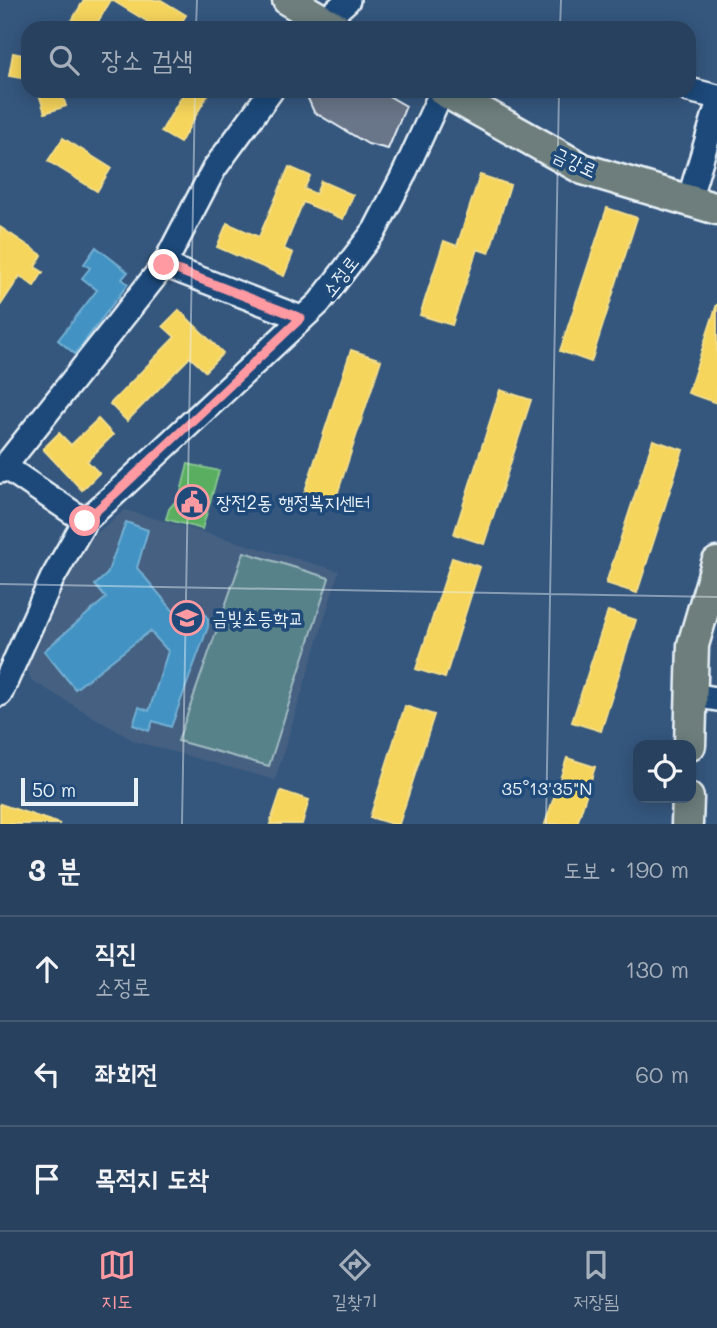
<!DOCTYPE html>
<html lang="ko">
<head>
<meta charset="utf-8">
<style>
  body { margin:0; font-family:Mali,"Poor Story",sans-serif; background:#304864; color:#f1f3f6 }
  .controls { position:absolute; right:21px; bottom:21px; display:grid; overflow:hidden; border-radius:14px; box-shadow:0 4px 18px #0003 }
  .controls button { width:63px; height:63px; display:grid; place-items:center; padding:0; border:0; border-bottom:2px solid #445a73; background:#28415e; color:#f1f3f6; font:35px sans-serif }
  .scale { position:absolute; left:21px; bottom:18px; width:117px; box-sizing:border-box; padding-left:7px; border:4px solid #e8f1f8; border-top:0; font-size:19px; line-height:24px; white-space:nowrap; color:#e8f1f8; -webkit-text-stroke:5px #1f4a7a; paint-order:stroke }
  .stop { position:absolute; width:21px; height:21px; margin:-16px; border:5px solid #ff9aa2; border-radius:50%; background:#fff }
  .stop.end { background:#ff9aa2; border-color:#fff; box-shadow:0 2px 7px #0008 }
  .list { margin:0; padding:0; list-style:none }
  h2 { display:flex; justify-content:space-between; align-items:center; height:91px; margin:0; padding:0 28px; font-size:30px }
  h2 small { font-size:23px; font-weight:400; color:#a5afbc }
  .list li { display:grid; grid-template-columns:46px 1fr auto; gap:21px; align-items:center; box-sizing:border-box; height:105px; padding:0 28px; border-top:2px solid #445a73 }
  .list b { display:block; font-size:26px; white-space:nowrap }
  .list p { margin:0; font-size:23px; white-space:nowrap; color:#a5afbc }
  .list em { font-size:23px; font-style:normal; color:#a5afbc }
  .icon { flex:none; width:38px; height:38px; fill:none; stroke:currentColor; stroke-width:2; stroke-linecap:round; stroke-linejoin:round }
  .map { position:relative; flex:none; width:717px; height:824px; overflow:hidden }
  .search { position:absolute; background:#28415e; box-shadow:0 4px 18px #0003; left:21px; right:21px; top:21px; height:77px; display:flex; align-items:center; gap:18px; box-sizing:border-box; padding:0 24px; border-radius:21px; color:#a5afbc; font-size:26px }
  .sheet { height:406px; background:#28415e }
  nav { display:flex; justify-content:space-around; align-items:center; box-sizing:border-box; height:98px; border-top:2px solid #445a73; background:#28415e; font-size:19px; color:#a5afbc }
  nav a { display:grid; justify-items:center; gap:4px }
  nav .on { color:#ff9aa2 }
  .map>svg:first-child { display:block }
  .built { fill:#456081 }
  .green { fill:#58828a; stroke:#a0bac1; stroke-width:2 }
  .homes { fill:#f6d55c; stroke:#f2dd8b; stroke-width:2 }
  .schools { fill:#4393c3; stroke:#74afd3; stroke-width:2 }
  .public { fill:#5aae61; stroke:#85c28e; stroke-width:2 }
  .building { fill:#697588; stroke:#e8f1f8; stroke-width:2 }
  .lines { fill:none; stroke-linecap:round; stroke-linejoin:round }
  .minor-casing { stroke:#e8f1f8; stroke-width:28 }
  .major-casing { stroke:#e8f1f8; stroke-width:35 }
  .minor { stroke:#1f4a7a; stroke-width:23 }
  .major { stroke:#6d7e7c; stroke-width:30 }
  .route { stroke:#ff9aa2; stroke-width:9 }
  .ticks { fill:none; stroke:#e8f1f8; stroke-width:2; stroke-opacity:0.45 }
  .labels { text-anchor:middle; stroke-width:7; stroke-linejoin:round; paint-order:stroke }
  .street-label { font-size:19px; fill:#e8f1f8; stroke:#1f4a7a }
  .poi-label { font-size:19px; fill:#e8f1f8; stroke:#1f4a7a; text-anchor:start }
  .ticks-label { font-size:18px; text-anchor:middle; fill:#e8f1f8; stroke:#1f4a7a; stroke-width:7; stroke-linejoin:round; paint-order:stroke }
</style>
</head>
<body>
<div class="map">
<svg width="717" height="824" viewBox="0 0 717 824">
  <rect width="100%" height="100%" fill="#35577e"/>
  <filter id="ink" filterUnits="userSpaceOnUse"><feTurbulence type="fractalNoise" baseFrequency=".0143" numOctaves="2"/><feDisplacementMap in="SourceGraphic" scale="14" xChannelSelector="R" yChannelSelector="G"/><feConvolveMatrix kernelMatrix="1 2 1 2 8 2 1 2 1" color-interpolation-filters="sRGB"/></filter>
  <g filter="url(#ink)">
    <path class="built" d="M 125,510 L 339,571 L 275,780 L 134,741 L 31,680 L 26,664 L 79,558 L 91,538 Z"/>
    <path class="green" d="M 244,552 L 329,578 L 269,766 L 178,741 Z"/>
    <path class="homes" d="M 84,0 L 111,0 L 94,28 L 82,28 L 71,22 Z
      M 112,0 L 161,0 L 186,15 L 178,28 L 158,28 Z
      M 13,53 L 28,56 L 28,79 L 9,76 Z
      M 38,91 L 61,91 L 66,106 L 45,113 Z
      M 185,91 L 210,91 L 180,143 L 161,132 Z
      M 63,138 L 111,168 L 97,191 L 48,161 Z
      M 289,167 L 310,176 L 304,189 L 316,194 L 321,181 L 353,195 L 343,219 L 303,202 L 284,249 L 293,253 L 284,276 L 217,247 L 227,223 L 259,237 Z
      M 480,175 L 510,185 L 489,253 L 477,249 L 452,325 L 420,315 L 444,241 L 457,246 Z
      M 607,208 L 637,218 L 591,362 L 560,351 Z
      M 0,227 L 42,255 L 35,267 L 43,272 L 34,286 L 20,276 L 0,306 Z
      M 717,304 L 717,403 L 688,393 Z
      M 179,310 L 223,353 L 205,371 L 190,357 L 127,421 L 110,404 L 175,337 L 163,326 Z
      M 351,350 L 381,360 L 334,504 L 304,494 Z
      M 500,390 L 531,400 L 484,544 L 454,534 Z
      M 98,419 L 113,435 L 87,461 L 99,473 L 82,490 L 43,449 L 59,433 L 71,445 Z
      M 653,440 L 683,450 L 637,593 L 606,583 Z
      M 452,558 L 480,567 L 445,678 L 416,669 Z
      M 608,611 L 636,620 L 601,731 L 572,722 Z
      M 405,706 L 434,715 L 399,824 L 392,824 L 370,817 Z
      M 567,758 L 595,767 L 577,824 L 545,824 Z
      M 281,791 L 309,800 L 302,824 L 270,824 Z
      M 0,804 L 60,824 L 0,824 Z"/>
    <path class="schools" d="M 96,247 L 128,272 L 122,279 L 128,284 L 75,354 L 58,340 L 97,290 L 82,278 L 90,268 L 84,264 Z
      M 126,522 L 148,530 L 137,568 L 181,620 L 188,611 L 194,608 L 202,610 L 208,619 L 208,627 L 171,727 L 153,721 L 149,731 L 133,725 L 139,707 L 149,711 L 168,651 L 150,631 L 75,689 L 44,651 L 106,598 L 95,585 L 107,574 Z"/>
    <path class="public" d="M 188,464 L 219,471 L 202,529 L 166,519 L 169,509 L 180,496 Z"/>
    <path class="building" d="M 306,91 L 380,91 L 406,106 L 388,149 L 368,144 L 314,112 L 305,92 Z"/>
    <g class="lines">
      <g class="minor-casing">
        <path id="minor" d="M 318,28 C 325,18 338,10 348,0
          M 689,90 L 717,97
          M 689,200 L 717,107
          M 164,265 L 301,318
          M 4,466 L 85,521
          M 0,471 L 12,457 L 164,265 L 214,169 L 271,91
          M 0,694 L 52,579 L 85,521 L 118,491 L 319,303 L 375,230 L 403,176 L 442,91
          M 692,695 L 717,699"/>
      </g>
      <g class="major-casing">
        <path id="major" d="M 288,0 L 336,28
          M 444,91 L 583,169 L 717,209
          M 690,745 L 693,645 L 717,563
          M 687,824 L 688,798"/>
      </g>
      <use href="#minor" class="minor"/>
      <use href="#major" class="major"/>
    </g>
  </g>
  <g class="lines" filter="url(#ink)">
    <path class="route" d="M 85,521 L 118,491 L 301,318 L 164,265"/>
  </g>
  <path class="ticks" d="M 196,28 L 197,0M 560,28 L 561,0M 0,584 L 717,597M 182,824 L 195,91M 546,824 L 559,91"/>
  <defs>
    <g id="civic-ring" transform="scale(1.75)"><circle r="9.5" fill="#1f4a7a" stroke="#ff9aa2" stroke-width="1.5"/><path d="M-.6-6.5H3V-4.5H.6V-3L4-1V1h2V6H-6V1h2V-1L-.6-3ZM-1.2 2.5V6h2.4V2.5Z" fill="#ff9aa2"/></g>
    <g id="school-ring" transform="scale(1.75)"><circle r="9.5" fill="#1f4a7a" stroke="#ff9aa2" stroke-width="1.5"/><path d="M0-5L7-2L0 1L-7-2ZM-4 1L0 2.5L4 1V4Q0 6-4 4Z" fill="#ff9aa2"/></g>
  </defs>
  <g fill-rule="evenodd">
    <use href="#civic-ring" x="192" y="502"/>
    <use href="#school-ring" x="187" y="618"/>
  </g>
  <g class="labels">
    <g class="street-label">
      <text transform="translate(575 162) rotate(25)" y="7">금강로</text>
      <text transform="translate(340 276) rotate(-52)" y="7">소정로</text>
    </g>
    <g class="poi-label">
      <text x="216" y="509">장전2동 행정복지센터</text>
      <text x="212" y="625">금빛초등학교</text>
    </g>
  </g>
  <g class="ticks-label">
    <text x="547" y="795">35°13'35"N</text>
  </g>
</svg>
<div class="controls">
<button><svg class="icon" aria-label="locate" viewBox="0 0 24 24"><circle cx="12" cy="12" r="6"/><path d="M12 2v4M12 18v4M2 12h4M18 12h4"/></svg></button>
</div>
<div class="scale">50 m</div>
<div class="stop" style="left:85px;top:521px"></div>
<div class="stop end" style="left:164px;top:265px"></div>
<div class="search"><svg class="icon" aria-label="search" viewBox="0 0 24 24"><circle cx="10" cy="10" r="6"/><path d="M15 15l6 6"/></svg>장소 검색</div>
</div>
<section class="sheet">
<h2>3 분<small>도보 · 190 m</small></h2>
<ul class="list">
<li><svg class="icon" aria-label="ahead" viewBox="0 0 24 24"><path d="M12 20V5M6 11l6-6 6 6"/></svg><div><b>직진</b><p>소정로</p></div><em>130 m</em></li>
<li><svg class="icon" aria-label="left" viewBox="0 0 24 24"><path d="M17 20v-9H6M10 6l-5 5 5 5"/></svg><div><b>좌회전</b></div><em>60 m</em></li>
<li><svg class="icon" aria-label="arrive" viewBox="0 0 24 24"><path d="M6 21V4h12l-3 4 3 4H6"/></svg><div><b>목적지 도착</b></div></li>
</ul>
</section>
<nav>
<a class="on"><svg class="icon" aria-label="map" viewBox="0 0 24 24"><path d="M3 6l6-2 6 2 6-2v14l-6 2-6-2-6 2zM9 4v14M15 6v14"/></svg>지도</a>
<a><svg class="icon" aria-label="directions" viewBox="0 0 24 24"><path d="M12 3l9 9-9 9-9-9zM9 14v-3h6M13 9l2 2-2 2"/></svg>길찾기</a>
<a><svg class="icon" aria-label="saved" viewBox="0 0 24 24"><path d="M7 4h10v16l-5-4-5 4z"/></svg>저장됨</a>
</nav>
</body>
</html>
